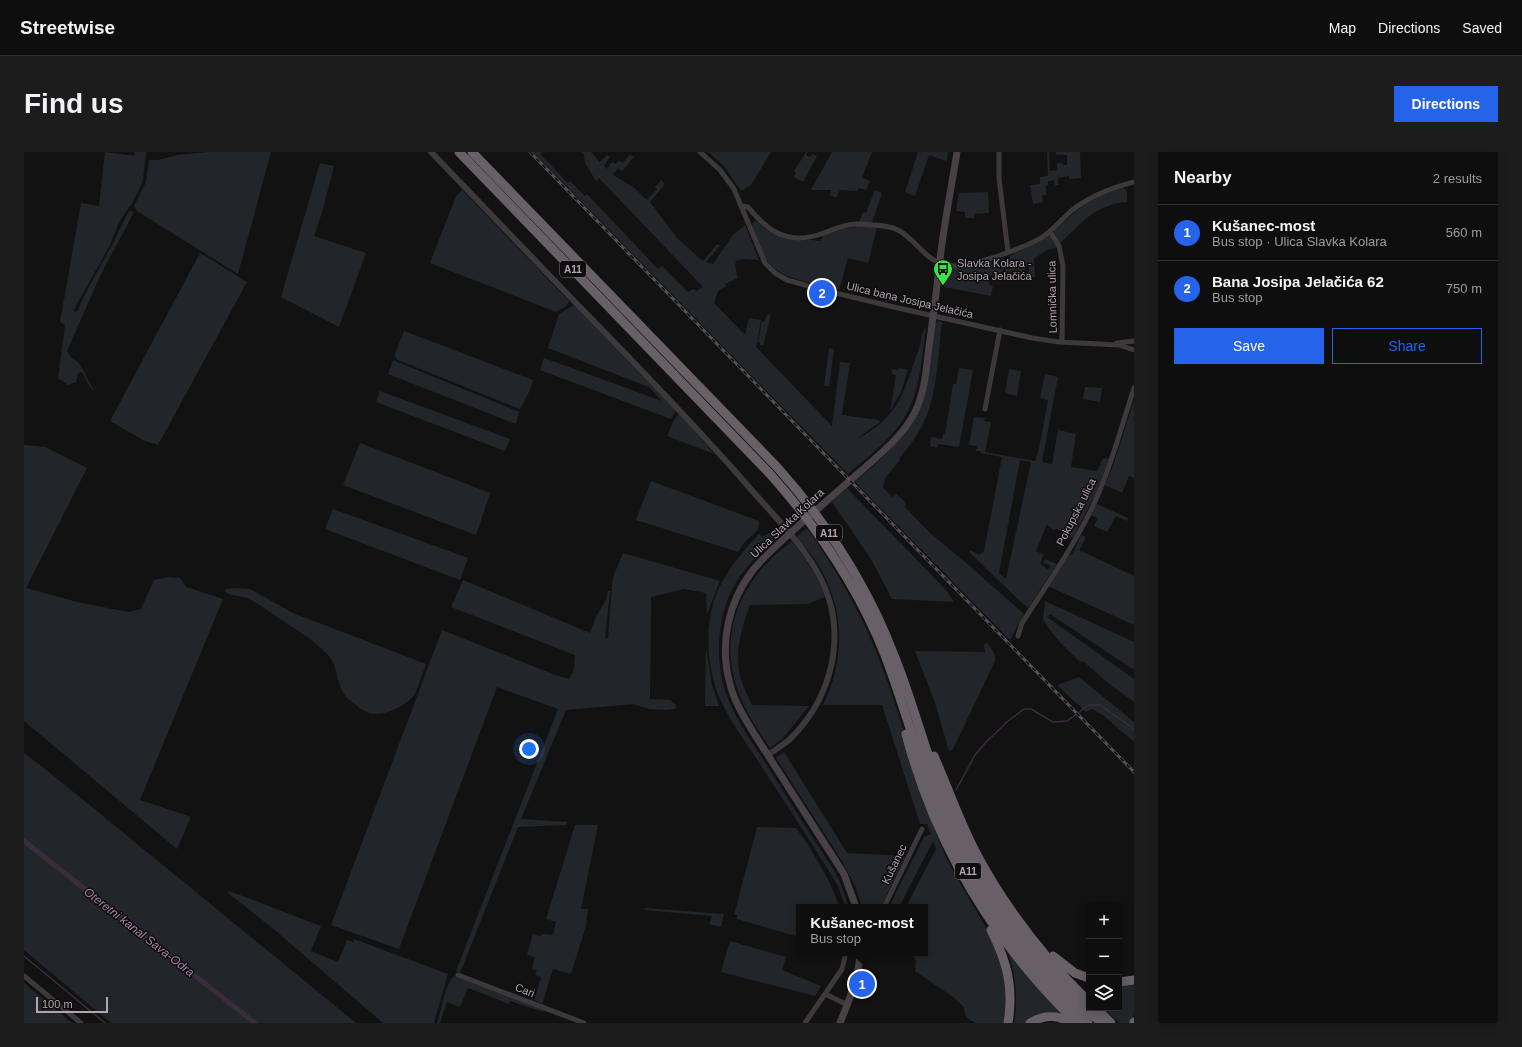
<!DOCTYPE html>
<html lang="en">
<head>
<meta charset="utf-8">
<style>
  body { margin:0; font-family:Helvetica,sans-serif; background:#1c1c1c; color:#f1f3f6 }
  .controls { position:absolute; right:12px; bottom:12px; display:grid; overflow:hidden; border-radius:0px; box-shadow:0 2px 10px #0003 }
  .controls button { width:36px; height:36px; display:grid; place-items:center; padding:0; border:0; border-bottom:1px solid #2e2e2e; background:#0e0e0e; color:#f1f3f6; font:20px sans-serif }
  .scale { position:absolute; left:12px; bottom:10px; width:72px; box-sizing:border-box; padding-left:4px; border:2px solid #b3a4b1; border-top:0; font-size:11px; line-height:14px; white-space:nowrap; color:#b3a4b1; -webkit-text-stroke:3px #0e0d0d; paint-order:stroke }
  .you { position:absolute; left:505px; top:597px; width:14px; height:14px; margin:-10px; border:3px solid #fff; border-radius:50%; background:#1a73e8; box-shadow:0 0 0 6px #1a73e833 }
  .badge { display:grid; place-items:center; width:26px; height:26px; border-radius:50%; background:#2563eb; color:#fff; font-size:13px; font-weight:700 }
  .pin { position:absolute; translate:-50% -50%; border:2px solid #fff; box-shadow:0 1px 4px #0006 }
  .popup { position:absolute; left:772px; top:752px; width:132px; height:52px; box-sizing:border-box; display:grid; place-content:center; border-radius:0px; background:#0e0e0e; filter:drop-shadow(0 1px 3px #0005); font-size:13px; white-space:nowrap; color:#9b9c9e }
  .popup b { font-size:15px; color:#f1f3f6 }
  .popup::after { content:''; position:absolute; left:50%; top:100%; margin-left:-8px; border:8px solid transparent; border-top-color:#0e0e0e }
  .list { margin:0; padding:0; list-style:none }
  h2 { display:flex; justify-content:space-between; align-items:center; height:52px; margin:0; padding:0 16px; font-size:17px }
  h2 small { font-size:13px; font-weight:400; color:#9b9c9e }
  .list li { display:grid; grid-template-columns:26px 1fr auto; gap:12px; align-items:center; box-sizing:border-box; height:56px; padding:0 16px; border-top:1px solid #2e2e2e }
  .list b { display:block; font-size:15px; white-space:nowrap }
  .list p { margin:0; font-size:13px; white-space:nowrap; color:#9b9c9e }
  .list em { font-size:13px; font-style:normal; color:#9b9c9e }
  .actions { display:flex; gap:8px; padding:12px 16px }
  .actions a { flex:1; padding:9px 0; border:1px solid #2563eb; border-radius:0px; text-align:center; font-size:14px; color:#2563eb }
  .actions .main { background:#2563eb; color:#fff }
  .icon { flex:none; width:22px; height:22px; fill:none; stroke:currentColor; stroke-width:2; stroke-linecap:round; stroke-linejoin:round }
  .map { position:relative; flex:none; width:1110px; height:871px; overflow:hidden; border-radius:0px }
  header { display:flex; align-items:center; gap:24px; box-sizing:border-box; height:56px; padding:0 20px; background:#0e0e0e; border-bottom:1px solid #2e2e2e }
  header strong { font-size:19px }
  nav { display:flex; gap:22px; margin-inline-start:auto; font-size:14px }
  .intro { display:flex; align-items:center; justify-content:space-between; box-sizing:border-box; height:96px; padding:0 24px }
  h1 { margin:0; font-size:28px }
  .button { padding:10px 18px; border-radius:0px; background:#2563eb; color:#fff; font-size:14px; font-weight:700 }
  main { display:flex; gap:24px; padding:0 24px }
  aside { flex:1; background:#0e0e0e; border-radius:0px; box-shadow:0 2px 10px #0003 }
  .map>svg:first-child { display:block }
  .green { fill:#22262a; fill-rule:evenodd }
  .lines { fill:none; stroke-linecap:round; stroke-linejoin:round }
  .stream { stroke:#392c3b; stroke-width:1.5 }
  .canal { stroke:#392c3b; stroke-width:5 }
  .minor { stroke:#3d383b; stroke-width:5 }
  .tertiary { stroke:#3d383b; stroke-width:6 }
  .secondary { stroke:#474146; stroke-width:7 }
  .motorway { stroke:#685f67; stroke-width:9 }
  .rail-casing { stroke:#574f55; stroke-width:3 }
  .rail { stroke:#0e0d0d; stroke-width:1.5; stroke-dasharray:4.5; stroke-linecap:butt }
  .labels { text-anchor:middle; stroke-width:3; stroke-linejoin:round; paint-order:stroke }
  .shield { fill:#0e0d0d; stroke:#827780; stroke-width:1 }
  .shield-label { font-size:10px; font-weight:bold; fill:#b3a4b1 }
  .poi-label { font-size:11px; fill:#b3a4b1; stroke:#0e0d0d; text-anchor:start }
  .street-label { font-size:11px; fill:#b3a4b1; stroke:#0e0d0d }
  .water-label { font-size:12px; font-style:italic; fill:#a67dac; stroke:#0e0d0d }
</style>
</head>
<body>
<header>
<strong>Streetwise</strong>
<nav><a>Map</a><a>Directions</a><a>Saved</a></nav>
</header>
<div class="intro"><h1>Find us</h1><a class="button">Directions</a></div>
<main>
<div class="map">
<svg width="1110" height="871" viewBox="0 0 1110 871">
  <rect width="100%" height="100%" fill="#131212"/>
  <path class="green" d="M 81,0 L 111,4 L 110,0 L 122,0 L 122,2 L 119,28 L 115,38 L 108,51 L 95,70 L 86,93 L 49,159 L 52,160 L 54,158 C 62,138 73,121 83,102 C 92,88 97,72 106,58 L 110,60 L 76,124 L 43,199 L 46,204 L 56,212 L 70,239 L 66,235 L 58,220 L 54,221 L 52,230 L 44,233 L 34,226 L 41,173 L 36,170 L 57,51 L 75,54 Z
    M 185,0 L 247,0 L 214,122 L 113,59 L 110,54 L 122,30 L 125,8 L 134,8 L 153,3 Z
    M 509,0 L 519,0 L 516,2 L 544,31 L 546,29 L 561,44 L 563,42 L 634,117 L 638,114 L 664,140 L 670,137 L 672,139 L 679,135 L 575,26 L 572,29 L 561,11 L 560,3 L 557,0 L 567,0 L 576,10 L 583,3 L 586,5 L 580,14 L 583,17 L 588,10 L 592,12 L 595,9 L 599,11 L 606,2 L 610,5 L 598,19 L 594,16 L 589,23 L 609,35 L 623,48 L 633,37 L 631,35 L 637,28 L 641,32 L 626,50 L 654,87 L 679,109 L 693,92 L 696,94 L 682,110 L 689,112 L 709,83 L 721,73 L 735,108 L 719,107 L 712,109 L 711,114 L 714,126 L 701,132 L 702,134 L 694,139 L 690,151 L 721,183 L 725,166 L 737,168 L 732,195 L 808,274 L 816,210 L 826,211 L 818,263 L 854,268 L 856,270 L 835,285 L 835,286 C 876,264 880,239 894,199 C 897,192 897,181 902,175 C 898,202 897,232 885,257 C 872,284 846,303 824,322 Z
    M 684,0 L 747,0 L 727,33 L 717,39 L 700,14 Z
    M 782,0 L 784,0 L 782,3 L 786,5 L 789,2 L 793,4 L 779,30 L 770,25 L 772,21 L 770,19 Z
    M 808,0 L 848,0 L 838,26 L 846,29 L 842,38 L 835,36 L 833,39 L 816,38 L 812,46 L 806,43 L 807,38 L 787,38 Z
    M 894,0 L 924,0 L 923,9 L 905,3 L 891,44 L 881,40 Z
    M 1023,0 L 1025,0 L 1026,19 L 1033,18 L 1033,11 L 1039,11 L 1039,13 L 1043,13 L 1043,3 L 1032,3 L 1032,0 L 1056,0 L 1057,26 L 1045,27 L 1045,24 L 1034,26 L 1034,33 L 1031,33 L 1030,28 L 1024,29 L 1024,33 L 1022,34 L 1022,43 L 1018,43 L 1019,50 L 1009,52 L 1006,33 L 1016,32 L 1016,25 L 1024,24 Z
    M 296,11 L 310,14 L 299,57 L 290,84 L 342,101 L 315,175 L 257,145 Z
    M 1100,36 L 1103,40 L 1103,50 C 1070,53 1058,71 1035,92 L 1030,79 C 1053,57 1068,44 1100,36 Z
    M 438,38 L 545,149 L 542,154 L 532,160 L 406,111 L 432,44 Z
    M 851,38 L 858,41 L 848,71 L 835,70 L 839,60 L 842,61 Z
    M 964,40 L 965,61 L 950,62 L 950,66 L 941,66 L 941,60 L 932,59 L 935,41 Z
    M 733,69 L 741,77 L 756,84 L 796,89 L 800,83 C 821,75 831,74 853,75 L 844,111 L 824,106 L 815,138 C 794,131 760,129 746,112 C 737,102 733,87 728,75 L 729,70 Z
    M 1027,82 L 1034,95 L 1023,98 L 1010,107 L 1011,125 L 1004,125 L 1005,114 L 1002,115 L 1000,127 L 986,124 L 983,125 L 978,124 L 986,104 L 1013,91 Z
    M 176,101 L 223,130 L 134,293 L 119,288 L 86,269 Z
    M 976,105 L 981,108 L 981,110 L 977,124 L 967,123 L 965,133 L 969,134 L 967,144 L 920,135 L 923,116 Z
    M 550,153 L 652,258 L 647,267 L 516,218 L 520,206 L 638,249 L 625,235 L 524,196 L 535,162 Z
    M 744,162 L 747,163 L 739,194 L 736,193 L 736,190 L 734,190 L 738,169 L 740,170 Z
    M 914,169 L 918,170 C 914,201 914,237 902,265 C 896,281 885,294 875,307 L 876,308 L 861,326 L 859,335 L 868,345 L 872,342 L 882,351 L 881,355 L 906,381 L 940,409 L 1000,462 L 986,488 L 831,330 C 860,304 892,280 901,240 L 911,172 Z
    M 380,179 L 509,228 L 506,238 L 496,257 L 374,208 L 370,204 Z
    M 805,196 L 810,197 L 805,234 L 800,234 Z
    M 369,208 L 495,260 L 492,272 L 364,222 Z
    M 874,216 L 884,218 L 877,240 L 866,259 L 872,223 L 868,222 L 868,217 L 874,218 Z
    M 935,216 L 949,218 L 935,295 L 914,292 L 913,296 L 906,294 L 907,285 L 918,287 L 919,282 L 921,282 L 929,232 L 932,232 Z
    M 985,217 L 997,219 L 993,244 L 981,241 Z
    M 1021,222 L 1034,225 L 1018,310 L 1028,312 L 1034,278 L 1052,282 L 1047,315 L 1073,319 L 1079,306 L 1085,307 L 1074,337 L 1049,386 L 1042,385 L 1034,377 L 1029,378 L 1023,372 L 1012,399 L 1020,403 L 1016,411 L 1024,418 L 1027,414 L 1019,410 L 1021,407 L 1033,412 L 1005,455 L 999,452 L 945,400 L 946,398 L 955,403 L 960,399 L 978,305 L 956,301 L 957,299 L 952,299 L 953,294 L 945,293 L 950,265 L 961,266 L 960,269 L 967,270 L 961,300 L 1011,309 L 1015,297 L 1024,248 L 1016,246 ZM 996,308 L 1007,310 L 982,427 L 975,421 Z
    M 1061,235 L 1078,236 L 1076,250 L 1059,247 Z
    M 356,239 L 486,287 L 481,299 L 352,250 Z
    M 1110,248 L 1110,326 L 1105,324 L 1098,341 L 1081,333 L 1091,308 Z
    M 655,261 L 690,302 L 643,284 L 650,268 Z
    M 336,291 L 466,341 L 452,383 L 319,333 Z
    M 0,293 L 21,295 L 63,316 L 2,436 L 57,451 L 105,460 L 117,457 L 130,428 L 144,425 L 156,426 L 162,435 L 199,447 L 116,648 L 167,665 L 153,697 L 0,569 Z
    M 627,329 L 735,369 L 734,378 L 719,392 L 714,400 L 612,368 Z
    M 823,336 L 923,439 L 930,450 L 868,447 L 847,407 L 808,350 Z
    M 1073,352 L 1104,366 L 1103,369 L 1092,364 L 1083,380 L 1070,374 L 1074,366 L 1067,363 Z
    M 309,357 L 444,406 L 436,428 L 301,377 Z
    M 783,376 C 810,415 834,455 852,499 C 878,563 892,630 917,694 C 933,733 961,766 976,806 C 978,811 981,817 982,823 C 985,837 983,856 983,871 L 951,871 L 942,865 L 939,854 L 929,845 L 891,819 L 892,809 L 887,801 L 901,801 L 901,755 L 882,755 L 912,697 L 909,689 L 875,755 L 865,755 L 900,685 L 907,682 L 903,672 L 896,672 L 858,553 L 799,553 C 820,512 821,463 799,421 C 792,407 782,396 772,385 Z
    M 745,381 L 754,384 C 740,397 727,409 716,424 C 692,460 689,507 704,547 C 714,571 730,593 744,615 C 765,649 786,682 808,715 L 816,730 L 825,755 L 821,755 L 815,736 L 808,724 C 784,686 760,649 736,612 C 722,590 704,567 694,542 C 681,507 680,464 698,430 C 708,412 721,397 735,382 L 738,385 Z
    M 1057,383 L 1062,385 L 1055,398 L 1110,424 L 1110,473 L 1024,434 L 1046,402 L 1048,403 Z
    M 768,389 C 782,407 793,424 801,445 L 784,452 L 726,453 C 718,475 710,500 716,524 C 718,533 724,544 728,553 L 785,554 L 758,587 L 746,596 C 731,574 716,551 710,526 C 699,483 714,440 745,409 C 752,401 760,396 768,389 Z
    M 599,401 L 696,429 L 683,462 L 682,441 L 660,437 L 627,445 L 626,547 L 646,548 L 652,553 L 652,557 L 642,558 L 625,557 L 609,552 L 542,558 L 497,667 L 544,670 L 542,673 L 494,675 L 436,821 L 432,819 L 534,557 L 473,535 L 375,797 L 307,773 L 418,478 L 531,523 L 545,527 L 550,517 L 551,503 L 427,455 L 439,428 L 566,481 L 572,465 L 582,448 L 584,439 L 586,439 L 581,486 L 584,486 L 588,433 L 589,425 Z
    M 209,436 L 226,437 L 269,461 L 402,512 L 391,542 C 382,554 360,565 345,561 C 340,559 336,556 332,553 C 327,549 322,546 319,540 C 312,528 314,515 305,504 C 291,489 273,478 256,467 C 246,460 236,453 225,447 C 218,443 205,445 200,438 Z
    M 1021,449 L 1110,490 L 1110,518 L 1026,462 L 1023,465 L 1110,527 L 1110,550 L 1083,530 L 1059,509 L 1056,510 C 1043,497 1028,484 1019,467 Z
    M 963,490 L 971,503 L 971,509 L 929,597 L 925,599 L 911,551 L 891,499 L 961,500 L 960,493 Z
    M 682,495 L 688,533 L 695,554 L 681,554 Z
    M 1055,525 L 1110,570 L 1110,590 L 1080,564 L 1068,557 L 1062,560 L 1033,533 Z
    M 760,600 L 823,701 L 881,704 L 857,755 L 838,755 L 832,736 L 818,709 L 752,606 Z
    M 0,601 L 25,620 L 332,871 L 87,871 L 0,798 Z
    M 551,673 L 574,673 L 557,757 L 564,757 L 562,774 L 547,822 L 529,817 L 518,852 L 510,848 L 517,825 L 511,823 L 513,819 L 508,817 L 511,805 L 503,803 L 509,782 L 517,784 L 518,782 L 529,783 L 532,770 L 522,767 Z
    M 733,675 L 772,676 L 785,694 L 804,727 L 816,755 L 775,755 L 775,785 L 713,767 L 713,763 L 710,763 Z
    M 205,739 C 236,750 266,763 297,774 L 287,799 L 314,810 L 323,788 L 329,790 L 330,787 L 424,822 L 410,871 L 359,871 L 246,774 L 204,741 Z
    M 621,756 L 700,762 L 697,775 L 685,772 L 688,764 L 620,758 Z
    M 706,789 L 762,805 L 758,818 L 797,834 L 791,844 L 697,820 Z
    M 986,800 L 1041,863 L 1003,871 L 990,871 C 994,848 992,823 984,801 Z
    M 430,824 L 520,858 L 519,860 L 486,849 L 485,852 L 444,836 L 436,855 L 423,850 L 416,871 L 413,871 C 418,857 420,834 430,824 Z
    M 0,831 L 48,871 L 0,871 Z
    M 1110,832 L 1110,859 L 1108,871 L 1095,871 L 1079,856 L 1095,856 L 1095,834 Z"/>
  <g class="lines">
    <path class="stream" d="M 932,638 L 951,603 L 962,590 L 983,570 L 1000,557 L 1007,557 L 1029,570 L 1043,569 L 1065,553 L 1076,553 L 1110,577
      M 0,804 L 81,871"/>
    <path class="canal" d="M 0,689 L 231,871"/>
    <path class="minor" d="M 676,0 L 696,18 L 710,37 L 741,111 L 751,121 L 763,128 L 799,138 L 874,156 L 1008,186 L 1035,190 L 1095,193 L 1110,198
      M 975,0 L 975,26 L 984,100
      M 718,54 L 724,55 C 744,80 764,93 797,82 C 809,78 820,72 832,72 C 845,73 862,72 874,78 C 896,90 902,114 932,114 C 952,113 1004,95 1020,84 C 1030,77 1038,67 1047,59 C 1066,44 1087,36 1110,30
      M 1026,79 L 1035,94 L 1039,114 L 1038,190
      M 1093,191 L 1110,189
      M 961,257 L 976,178
      M 994,484 L 998,471 C 1022,434 1048,397 1068,356 C 1086,318 1097,276 1110,236
      M 860,755 L 898,677
      M 434,823 L 560,871
      M 0,824 L 57,871
      M 801,842 L 818,817 L 822,801
      M 781,871 L 801,842 L 824,853"/>
    <path class="tertiary" d="M 407,0 C 455,50 503,100 551,150 C 608,208 664,266 718,327 C 748,363 791,401 805,447 C 820,497 803,551 766,587 C 759,593 751,598 744,603"/>
    <path class="secondary" d="M 832,755 L 820,722 L 729,580 C 720,565 710,549 706,532 C 695,493 704,450 729,418 C 742,402 759,388 774,374 C 795,356 816,337 837,319 C 856,302 879,284 891,260 C 900,242 902,221 904,202 C 908,173 912,144 915,116 C 919,77 927,38 933,0
      M 816,871 C 825,848 835,826 836,801"/>
    <path class="motorway" d="M 435,0 L 746,322 C 794,376 834,435 861,503 C 883,561 898,623 924,679 C 958,752 1006,815 1064,871
      M 448,0 L 753,315 C 803,371 843,433 870,503 C 892,557 905,616 929,669 C 951,717 978,762 1011,802 C 1031,827 1054,849 1077,871
      M 882,582 C 912,695 969,790 1053,871
      M 910,604 C 924,636 935,668 951,699 C 980,754 1021,807 1065,850
      M 967,778 C 983,810 990,835 984,871
      M 1029,804 L 1051,821 L 1065,826
      M 1095,830 L 1110,828
      M 1072,856 L 1087,871
      M 1006,871 C 1021,862 1034,863 1048,871
      M 1110,871 L 1110,870"/>
    <g class="rail-casing">
      <path id="rail" d="M 506,0 L 1110,620"/>
    </g>
    <use href="#rail" class="rail"/>
  </g>
  <defs>
    <g id="bus-pin" transform="scale(1)"><path d="M0 17L-7.5 6A9.5 9.5 0 1 1 7.5 6Z" fill="#38e444" stroke="#0e0d0d"/><path d="M-5-6H5V4H4V6H2V4H-2V6H-4V4H-5ZM-3.5-4V0h7V-4ZM-3.5 1.2v1.5H-2V1.2ZM2 1.2v1.5H3.5V1.2Z" fill="#111"/></g>
  </defs>
  <g fill-rule="evenodd">
    <use href="#bus-pin" x="919" y="117"/>
  </g>
  <g class="labels">
    <g class="shield">
      <rect x="536" y="109" width="26" height="16" rx="3"/>
      <rect x="792" y="373" width="26" height="16" rx="3"/>
      <rect x="931" y="711" width="26" height="16" rx="3"/>
    </g>
    <g class="shield-label">
      <text x="549" y="121">A11</text>
      <text x="805" y="385">A11</text>
      <text x="944" y="723">A11</text>
    </g>
    <g class="poi-label">
      <text x="933" y="115">Slavka Kolara -<tspan x="933" dy="13">Josipa Jelačića</tspan></text>
    </g>
    <g class="street-label">
      <text transform="translate(1028 145) rotate(-91)" y="4">Lomnička ulica</text>
      <text transform="translate(886 148) rotate(13)" y="4">Ulica bana Josipa Jelačića</text>
      <text transform="translate(1052 360) rotate(-63)" y="4">Pokupska ulica</text>
      <text transform="translate(763 371) rotate(-43)" y="4">Ulica Slavka Kolara</text>
      <text transform="translate(870 712) rotate(-64)" y="4">Kušanec</text>
      <text transform="translate(501 838) rotate(22)" y="4">Cari</text>
    </g>
    <g class="water-label">
      <text transform="translate(115 780) rotate(38)" y="4">Oteretni kanal Sava-Odra</text>
    </g>
  </g>
</svg>
<div class="controls">
<button>+</button>
<button>−</button>
<button><svg class="icon" aria-label="layers" viewBox="0 0 24 24"><path d="M12 4l9 5-9 5-9-5zM3 14l9 5 9-5"/></svg></button>
</div>
<div class="scale">100 m</div>
<div class="you"></div>
<div class="pin badge" style="left:838px;top:832px">1</div>
<div class="popup"><b>Kušanec-most</b>Bus stop</div>
<div class="pin badge" style="left:798px;top:141px">2</div>
</div>
<aside>
<h2>Nearby<small>2 results</small></h2>
<ul class="list">
<li><span class="badge">1</span><div><b>Kušanec-most</b><p>Bus stop · Ulica Slavka Kolara</p></div><em>560 m</em></li>
<li><span class="badge">2</span><div><b>Bana Josipa Jelačića 62</b><p>Bus stop</p></div><em>750 m</em></li>
</ul>
<div class="actions"><a class="main">Save</a><a>Share</a></div>
</aside>
</main>
</body>
</html>
